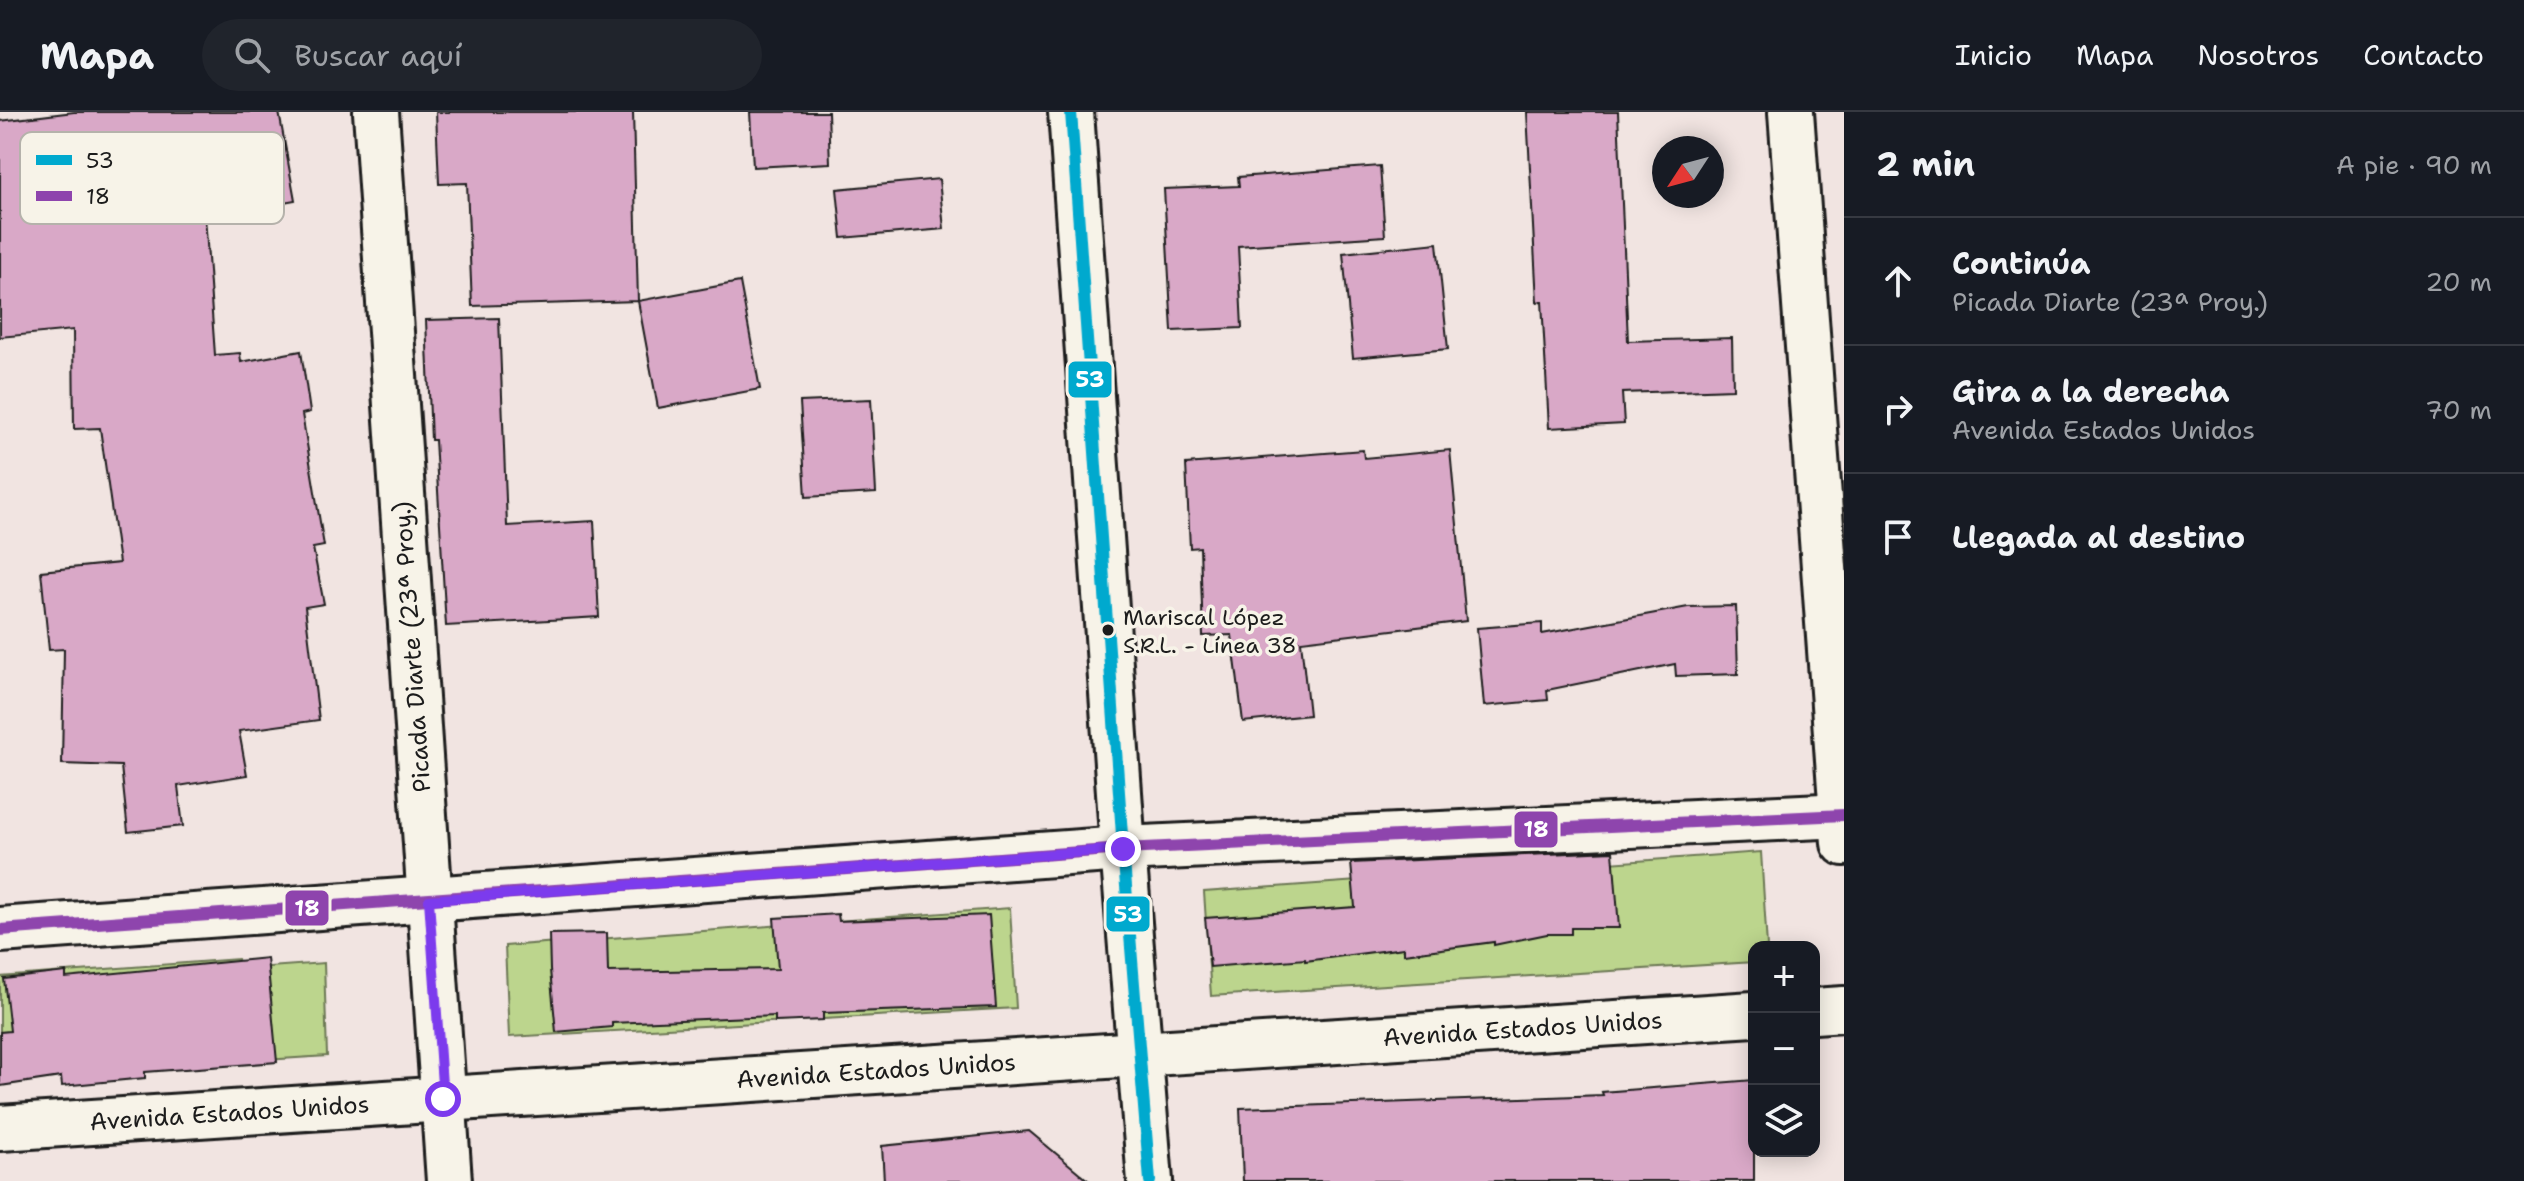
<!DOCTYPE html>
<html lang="es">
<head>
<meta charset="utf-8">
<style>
  body { margin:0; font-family:"Shantell Sans",sans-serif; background:#20242c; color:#f1f3f6 }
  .controls { position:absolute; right:24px; bottom:24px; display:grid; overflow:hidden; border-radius:16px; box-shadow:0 4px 20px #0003 }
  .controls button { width:72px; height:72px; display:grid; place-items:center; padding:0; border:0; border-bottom:2px solid #363941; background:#171b24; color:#f1f3f6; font:40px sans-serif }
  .compass { position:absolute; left:1652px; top:24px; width:72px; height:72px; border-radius:50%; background:#171b24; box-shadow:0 4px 20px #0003; rotate:234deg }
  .stop { position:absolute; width:24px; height:24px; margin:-18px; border:6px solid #7c3aed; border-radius:50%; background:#fff }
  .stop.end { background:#7c3aed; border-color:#fff; box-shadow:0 2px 8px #0008 }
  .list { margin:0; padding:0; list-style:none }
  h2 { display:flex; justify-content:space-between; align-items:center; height:104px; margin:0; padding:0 32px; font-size:34px }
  h2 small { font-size:26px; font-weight:400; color:#9ea1a6 }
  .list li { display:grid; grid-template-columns:52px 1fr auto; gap:24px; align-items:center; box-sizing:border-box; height:128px; padding:0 32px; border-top:2px solid #363941 }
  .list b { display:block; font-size:30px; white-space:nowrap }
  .list p { margin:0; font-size:26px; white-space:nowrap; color:#9ea1a6 }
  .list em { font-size:26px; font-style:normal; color:#9ea1a6 }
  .icon { flex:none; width:44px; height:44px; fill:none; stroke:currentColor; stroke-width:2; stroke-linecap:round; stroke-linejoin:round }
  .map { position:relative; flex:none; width:1844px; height:1069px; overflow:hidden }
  header { display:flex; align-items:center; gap:48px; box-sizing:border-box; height:112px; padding:0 40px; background:#171b24; border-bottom:2px solid #363941 }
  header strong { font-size:38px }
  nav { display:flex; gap:44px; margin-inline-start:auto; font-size:28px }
  .search { width:560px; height:72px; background:#20242c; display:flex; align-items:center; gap:20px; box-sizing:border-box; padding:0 28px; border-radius:44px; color:#9ea1a6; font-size:30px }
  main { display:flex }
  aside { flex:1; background:#171b24 }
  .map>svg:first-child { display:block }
  .green { fill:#bcd58d; stroke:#6c7854; stroke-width:2 }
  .building { fill:#d9a8c7; stroke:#1c1c1c; stroke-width:2 }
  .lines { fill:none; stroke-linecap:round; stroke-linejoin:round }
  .minor-casing { stroke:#1c1c1c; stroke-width:50 }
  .minor { stroke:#f7f3e8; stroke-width:44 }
  .bus-1-casing { stroke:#f7f3e8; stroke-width:18 }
  .bus-2-casing { stroke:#f7f3e8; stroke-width:18 }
  .bus-1 { stroke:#00a9ce; stroke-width:12 }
  .bus-2 { stroke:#8e44ad; stroke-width:12 }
  .route { stroke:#7c3aed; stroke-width:10 }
  .bus-dot { fill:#1c1c1c; stroke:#f7f3e8; stroke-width:3 }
  .labels { text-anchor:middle; stroke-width:7; stroke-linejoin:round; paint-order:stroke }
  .bus-label { font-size:22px; fill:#1c1c1c; stroke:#f7f3e8; text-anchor:start }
  .street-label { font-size:24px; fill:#1c1c1c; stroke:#f7f3e8 }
  .key { fill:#f7f3e8; stroke:#b5b2ab; stroke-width:2 }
  .key-label { font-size:22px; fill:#1c1c1c }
  .line-badge { stroke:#f7f3e8; stroke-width:3 }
  .badge-label { font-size:22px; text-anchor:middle; font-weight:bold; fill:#fff }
</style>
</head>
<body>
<header>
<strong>Mapa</strong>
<div class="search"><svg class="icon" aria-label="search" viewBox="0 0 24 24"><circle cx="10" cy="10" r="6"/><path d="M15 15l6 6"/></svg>Buscar aquí</div>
<nav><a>Inicio</a><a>Mapa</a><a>Nosotros</a><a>Contacto</a></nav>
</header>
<main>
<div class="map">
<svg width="1844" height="1069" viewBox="0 0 1844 1069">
  <rect width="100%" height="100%" fill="#f1e4e1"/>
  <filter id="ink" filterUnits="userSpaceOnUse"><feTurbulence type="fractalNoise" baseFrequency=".0125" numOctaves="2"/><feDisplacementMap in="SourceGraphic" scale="16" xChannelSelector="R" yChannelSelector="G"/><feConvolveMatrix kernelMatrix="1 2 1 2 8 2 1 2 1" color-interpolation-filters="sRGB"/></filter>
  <g filter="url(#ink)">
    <path class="green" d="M 1761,740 L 1767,835 L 1754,835 L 1754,850 L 1211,884 L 1204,780 Z
      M 1010,796 L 1016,896 L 509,925 L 505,834 Z
      M 238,847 L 240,857 L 324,851 L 327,944 L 0,965 L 0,865 Z"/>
    <path class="building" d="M 74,0 L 279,0 L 295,88 L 205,104 L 215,243 L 240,241 L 241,250 L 301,239 L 310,300 L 302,302 L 324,434 L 313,436 L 324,492 L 305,495 L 319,608 L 239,619 L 247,663 L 178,674 L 183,714 L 128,720 L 121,654 L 62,652 L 64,537 L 49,538 L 41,459 L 119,451 L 100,316 L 74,317 L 73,218 L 0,225 L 0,9 Z
      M 436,0 L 633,0 L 638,189 L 472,194 L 467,71 L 439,72 Z
      M 750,0 L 828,0 L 830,51 L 753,55 Z
      M 1527,0 L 1618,0 L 1628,229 L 1732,226 L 1733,277 L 1622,281 L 1624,312 L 1549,316 L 1542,189 L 1537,190 Z
      M 1380,54 L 1385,124 L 1238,134 L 1242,216 L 1172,219 L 1164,77 L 1239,74 L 1238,65 Z
      M 939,67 L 944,117 L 842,126 L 837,77 Z
      M 1437,131 L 1448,237 L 1353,246 L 1343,141 Z
      M 740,170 L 760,277 L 658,296 L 638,189 Z
      M 499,206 L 507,414 L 594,409 L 599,505 L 446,514 L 435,328 L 431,328 L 426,208 Z
      M 871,287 L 876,381 L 806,385 L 800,290 Z
      M 1363,338 L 1364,346 L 1450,338 L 1466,509 L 1301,529 L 1309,603 L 1243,610 L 1232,523 L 1203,524 L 1200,435 L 1190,436 L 1186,352 Z
      M 1736,494 L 1738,562 L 1676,564 L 1675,552 L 1547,578 L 1548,588 L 1484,594 L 1477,516 L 1542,511 L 1542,522 L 1688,495 Z
      M 1613,739 L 1619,816 L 1571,816 L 1571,822 L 1547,822 L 1494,833 L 1494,830 L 1404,842 L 1404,836 L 1305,849 L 1305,847 L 1210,855 L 1205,806 L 1355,795 L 1351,751 Z
      M 838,802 L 839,809 L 989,803 L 996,895 L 823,901 L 823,908 L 775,910 L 775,904 L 612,911 L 612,915 L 556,920 L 550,858 L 549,822 L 607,821 L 608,860 L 778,857 L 774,806 Z
      M 267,846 L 277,950 L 145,960 L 145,966 L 62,974 L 61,965 L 0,974 L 0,920 L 10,919 L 4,867 L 66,860 L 66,866 Z
      M 1754,968 L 1754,1069 L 1243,1069 L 1240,996 L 1603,983 L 1602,980 Z
      M 1029,1019 L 1089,1069 L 884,1069 L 882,1034 Z"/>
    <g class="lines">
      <g class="minor-casing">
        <g id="minor">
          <path d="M 376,0 L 449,1069"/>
          <path d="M 1071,0 L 1123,737 L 1150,1069"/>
          <path d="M 1791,0 L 1844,731"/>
          <path d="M 0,818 L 1123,737 L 1844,703"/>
          <path d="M 1814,899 L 1844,897"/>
          <path id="s1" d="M 0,1016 L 1754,902"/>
        </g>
      </g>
      <use href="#minor" class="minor"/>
      <g class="bus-1-casing">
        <path id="bus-1" d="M 1071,0 L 1123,737 L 1150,1069"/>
      </g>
      <g class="bus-2-casing">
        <path id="bus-2" d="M 0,818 L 1123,737 L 1844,703"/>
      </g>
      <use href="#bus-1" class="bus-1"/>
      <use href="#bus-2" class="bus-2"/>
    </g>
  </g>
  <g class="lines" filter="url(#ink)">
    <path class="route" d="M 443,987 L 429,788 L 1123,737"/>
  </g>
  <circle class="bus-dot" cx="1108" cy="518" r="7"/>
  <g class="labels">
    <g class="bus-label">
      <text x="1123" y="513">Mariscal López<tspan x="1123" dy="28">S.R.L. - Línea 38</tspan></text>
    </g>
    <g class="street-label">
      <text transform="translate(412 535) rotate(-94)" y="8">Picada Diarte (23ª Proy.)</text>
      <text dy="8" stroke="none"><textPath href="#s1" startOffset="1526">Avenida Estados Unidos</textPath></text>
      <text dy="8" stroke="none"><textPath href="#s1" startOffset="878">Avenida Estados Unidos</textPath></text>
      <text dy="8" stroke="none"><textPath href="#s1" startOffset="230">Avenida Estados Unidos</textPath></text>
    </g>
  </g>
  <rect x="20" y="20" width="264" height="92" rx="12" class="key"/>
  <rect x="36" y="43" width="36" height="10" fill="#00a9ce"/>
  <rect x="36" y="79" width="36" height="10" fill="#8e44ad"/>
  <g class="key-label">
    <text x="86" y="56">53</text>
    <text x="86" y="92">18</text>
  </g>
  <g class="line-badge">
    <rect x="1067" y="248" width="46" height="39" rx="8" fill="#00a9ce"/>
    <rect x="1513" y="698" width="46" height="39" rx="8" fill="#8e44ad"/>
    <rect x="284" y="777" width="46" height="38" rx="8" fill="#8e44ad"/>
    <rect x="1105" y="783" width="46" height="38" rx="8" fill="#00a9ce"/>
  </g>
  <g class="badge-label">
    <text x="1090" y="275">53</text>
    <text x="1536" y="725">18</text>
    <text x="307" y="804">18</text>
    <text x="1128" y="810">53</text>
  </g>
</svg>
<div class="controls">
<button>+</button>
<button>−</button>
<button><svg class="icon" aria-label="layers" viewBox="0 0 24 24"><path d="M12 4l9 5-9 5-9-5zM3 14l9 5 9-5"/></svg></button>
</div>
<svg class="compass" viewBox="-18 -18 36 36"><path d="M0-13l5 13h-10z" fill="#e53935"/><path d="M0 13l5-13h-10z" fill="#9ea1a6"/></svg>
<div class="stop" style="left:443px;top:987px"></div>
<div class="stop end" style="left:1123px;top:737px"></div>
</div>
<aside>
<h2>2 min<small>A pie · 90 m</small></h2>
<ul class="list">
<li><svg class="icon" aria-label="ahead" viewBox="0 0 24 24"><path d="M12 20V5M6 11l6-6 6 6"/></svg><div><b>Continúa</b><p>Picada Diarte (23ª Proy.)</p></div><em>20 m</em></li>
<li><svg class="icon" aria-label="right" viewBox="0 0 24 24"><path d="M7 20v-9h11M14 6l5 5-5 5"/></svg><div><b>Gira a la derecha</b><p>Avenida Estados Unidos</p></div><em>70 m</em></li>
<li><svg class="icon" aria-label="arrive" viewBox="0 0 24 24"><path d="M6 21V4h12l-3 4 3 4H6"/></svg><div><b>Llegada al destino</b></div></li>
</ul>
</aside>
</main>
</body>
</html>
